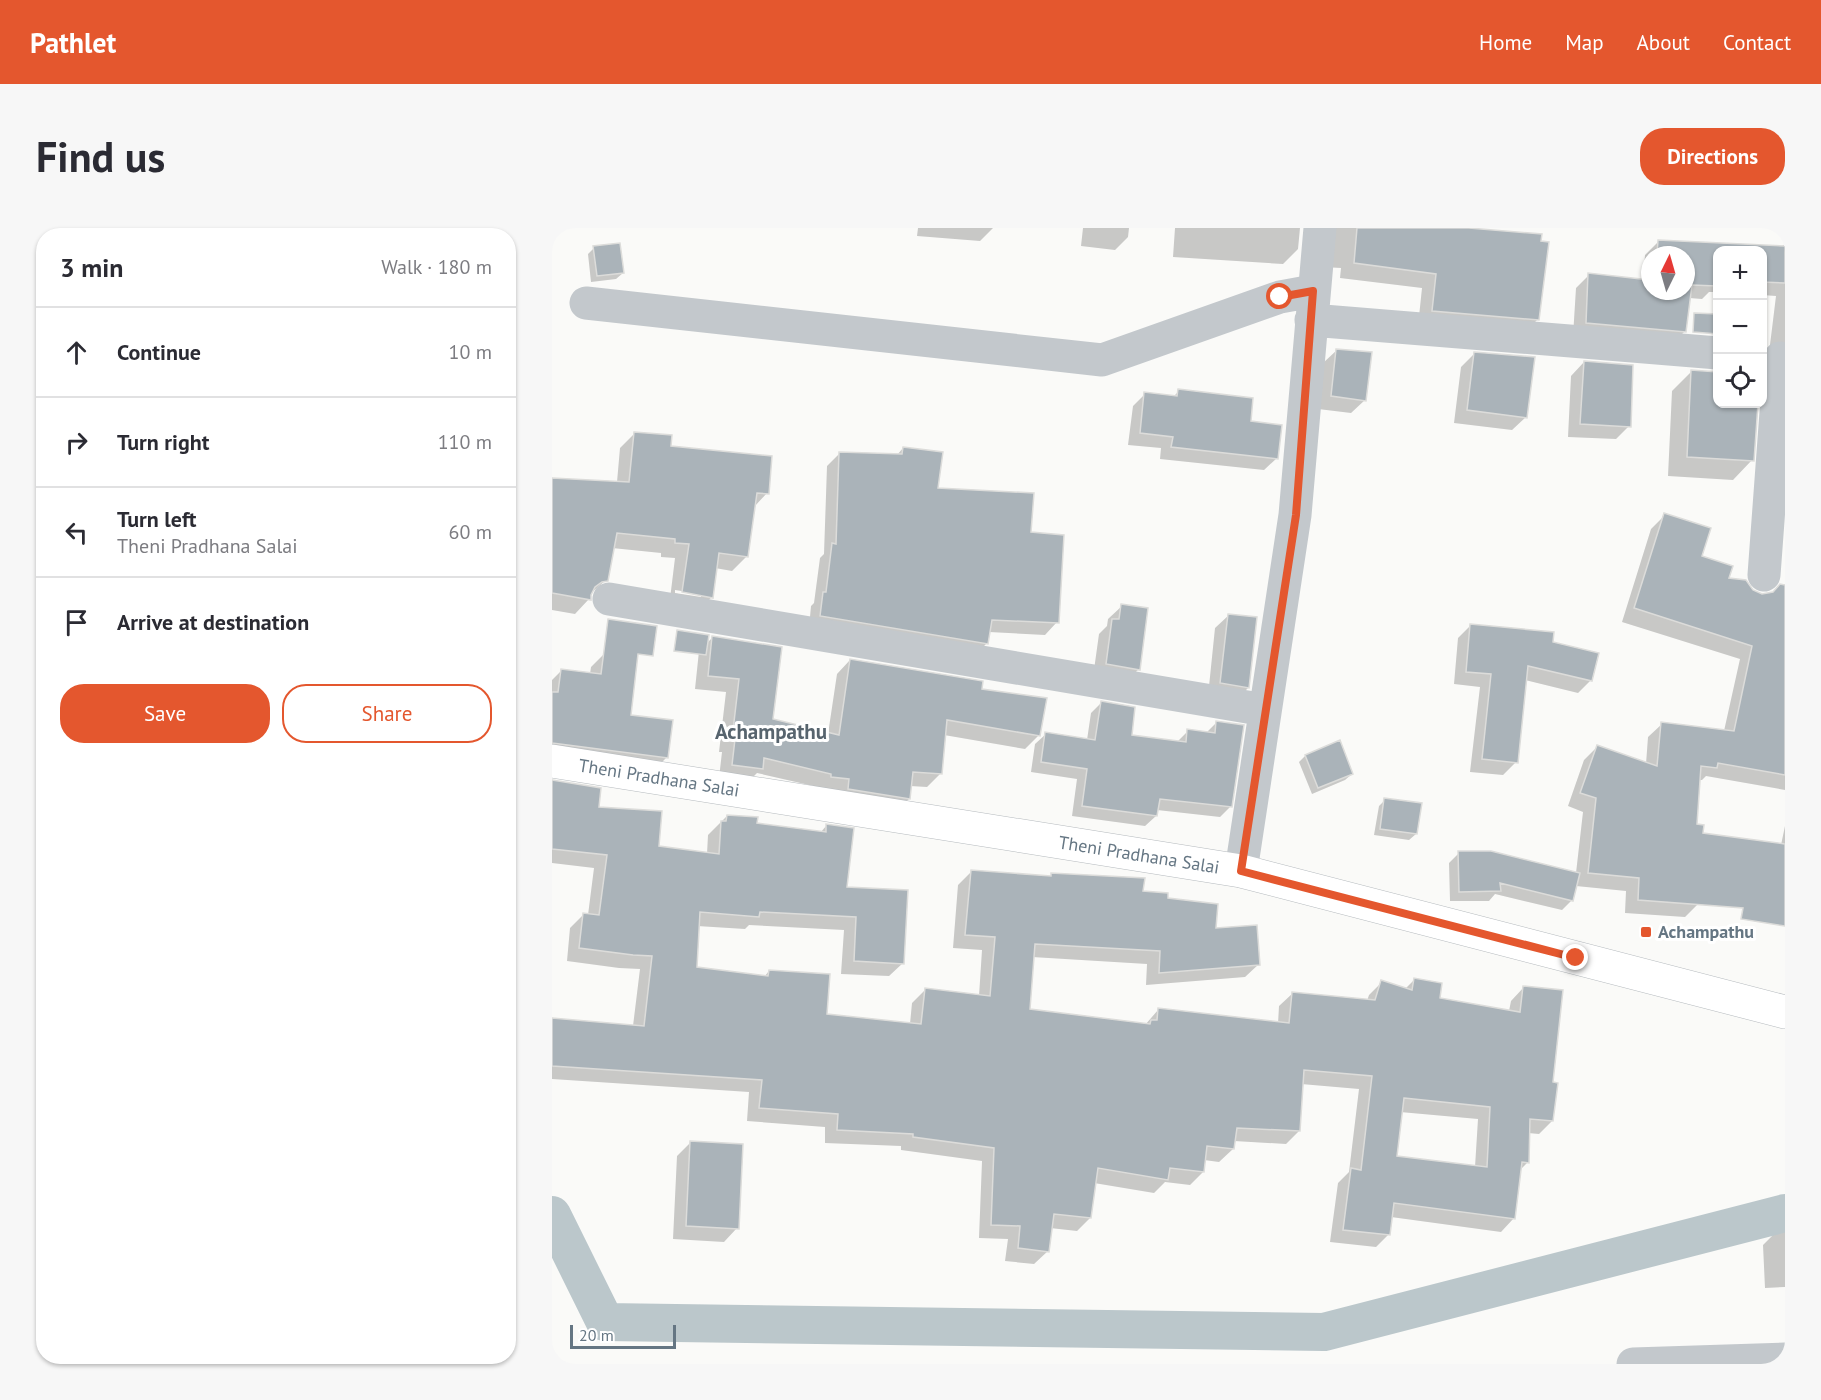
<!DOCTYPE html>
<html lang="en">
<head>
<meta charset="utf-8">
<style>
  body { margin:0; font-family:"PT Sans",sans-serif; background:#f7f7f7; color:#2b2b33 }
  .controls { position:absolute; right:18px; top:18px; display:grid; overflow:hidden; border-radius:12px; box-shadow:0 2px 4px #0004 }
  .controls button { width:54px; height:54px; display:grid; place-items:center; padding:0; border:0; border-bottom:2px solid #e1e1e2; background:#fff; color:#2b2b33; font:30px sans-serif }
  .compass { position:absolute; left:1089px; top:18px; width:54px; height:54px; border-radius:50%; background:#fff; box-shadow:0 2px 4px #0004; rotate:5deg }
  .scale { position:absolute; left:18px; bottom:15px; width:106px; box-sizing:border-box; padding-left:6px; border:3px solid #657683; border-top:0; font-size:16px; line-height:21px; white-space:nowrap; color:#657683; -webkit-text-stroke:4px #fff; paint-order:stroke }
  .stop { position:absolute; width:18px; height:18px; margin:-14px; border:4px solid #e4572e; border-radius:50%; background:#fff }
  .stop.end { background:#e4572e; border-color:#fff; box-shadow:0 2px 6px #0008 }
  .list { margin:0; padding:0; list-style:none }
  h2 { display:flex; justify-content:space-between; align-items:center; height:78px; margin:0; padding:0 24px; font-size:26px }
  h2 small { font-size:20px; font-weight:400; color:#7c7c81 }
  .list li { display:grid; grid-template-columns:39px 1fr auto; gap:18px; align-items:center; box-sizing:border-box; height:90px; padding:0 24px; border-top:2px solid #e1e1e2 }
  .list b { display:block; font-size:22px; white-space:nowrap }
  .list p { margin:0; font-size:20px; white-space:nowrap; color:#7c7c81 }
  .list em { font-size:20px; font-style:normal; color:#7c7c81 }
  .actions { display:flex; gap:12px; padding:18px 24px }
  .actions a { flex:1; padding:14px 0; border:2px solid #e4572e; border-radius:24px; text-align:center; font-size:21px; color:#e4572e }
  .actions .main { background:#e4572e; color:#fff }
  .icon { flex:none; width:33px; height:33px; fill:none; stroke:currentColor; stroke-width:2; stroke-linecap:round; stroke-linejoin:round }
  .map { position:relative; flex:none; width:1233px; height:1136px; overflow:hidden; border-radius:24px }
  header { display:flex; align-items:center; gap:36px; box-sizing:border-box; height:84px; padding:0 30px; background:#e4572e; color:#fff }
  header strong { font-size:28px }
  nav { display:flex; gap:33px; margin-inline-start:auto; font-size:21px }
  .intro { display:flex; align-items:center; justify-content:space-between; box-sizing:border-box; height:144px; padding:0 36px }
  h1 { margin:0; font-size:42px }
  .button { padding:15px 27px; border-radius:24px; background:#e4572e; color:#fff; font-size:21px; font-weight:700 }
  main { display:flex; gap:36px; padding:0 36px }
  aside { flex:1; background:#fff; border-radius:24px; box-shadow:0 2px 4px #0004 }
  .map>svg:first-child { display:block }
  .shadow { fill:#0003; fill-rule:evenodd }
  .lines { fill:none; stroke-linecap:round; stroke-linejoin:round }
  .canal { stroke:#bbc7cb; stroke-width:38 }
  .building { fill:#aab3b9; stroke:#dcdcda; stroke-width:1.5; fill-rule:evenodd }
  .major-casing { stroke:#b5babe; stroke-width:34 }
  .minor { stroke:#c3c8cc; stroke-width:33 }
  .major { stroke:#fff; stroke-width:33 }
  .route { stroke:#e4572e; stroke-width:8 }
  .poi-dot { fill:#e4572e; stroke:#fff; stroke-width:2 }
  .labels { text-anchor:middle; stroke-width:6; stroke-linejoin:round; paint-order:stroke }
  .street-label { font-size:18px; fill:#657683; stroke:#fff }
  .poi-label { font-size:18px; font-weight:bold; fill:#657683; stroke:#fff; text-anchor:start }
  .quarter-label { font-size:21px; font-weight:bold; fill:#57646e; stroke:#fff }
</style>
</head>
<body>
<header>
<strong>Pathlet</strong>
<nav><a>Home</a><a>Map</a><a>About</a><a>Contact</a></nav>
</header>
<div class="intro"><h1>Find us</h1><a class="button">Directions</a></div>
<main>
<aside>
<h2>3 min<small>Walk · 180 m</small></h2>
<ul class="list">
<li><svg class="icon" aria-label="ahead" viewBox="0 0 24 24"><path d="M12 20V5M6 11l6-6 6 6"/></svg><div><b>Continue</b></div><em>10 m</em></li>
<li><svg class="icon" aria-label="right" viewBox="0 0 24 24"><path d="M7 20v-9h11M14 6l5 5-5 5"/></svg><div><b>Turn right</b></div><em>110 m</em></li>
<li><svg class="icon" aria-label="left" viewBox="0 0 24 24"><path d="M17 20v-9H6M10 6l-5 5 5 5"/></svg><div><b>Turn left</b><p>Theni Pradhana Salai</p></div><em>60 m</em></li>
<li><svg class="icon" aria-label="arrive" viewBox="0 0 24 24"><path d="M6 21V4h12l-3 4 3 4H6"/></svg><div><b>Arrive at destination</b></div></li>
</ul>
<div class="actions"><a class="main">Save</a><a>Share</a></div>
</aside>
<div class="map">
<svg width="1233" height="1136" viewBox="0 0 1233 1136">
  <rect width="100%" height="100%" fill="#fafaf8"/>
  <path class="shadow" d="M 366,0 L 441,0 L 428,13 L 365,8 Z
    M 531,0 L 577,0 L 576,9 L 563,22 L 529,18 Z
    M 623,0 L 748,0 L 746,21 L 731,36 L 621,29 Z
    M 765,0 L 897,0 L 986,91 L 971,106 L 866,98 L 870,60 L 788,50 L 789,40 L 771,39 Z
    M 1106,14 L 1229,19 L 1233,16 L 1233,128 L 1217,125 L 1224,68 L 1210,67 L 1210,22 L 1166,22 L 1166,64 L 1157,64 L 1150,71 L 1137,70 L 1133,103 L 1120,116 L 1021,108 L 1024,60 L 1037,47 L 1091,53 L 1093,27 ZM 1098,27 L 1134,27 L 1134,63 L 1098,63 Z
    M 42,20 L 71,45 L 64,51 L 39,54 L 36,26 Z
    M 785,122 L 813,172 L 799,185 L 766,181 L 771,135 Z
    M 922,126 L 974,189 L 960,202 L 902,195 L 909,139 Z
    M 1032,134 L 1077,198 L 1064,211 L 1016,209 L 1019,148 Z
    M 1140,143 L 1166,176 L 1204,176 L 1200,232 L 1181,252 L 1116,248 L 1120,163 Z
    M 627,163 L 697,195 L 725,230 L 712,242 L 608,231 L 609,220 L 576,217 L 581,178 L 593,166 L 621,169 Z
    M 83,205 L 215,265 L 202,279 L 195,328 L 180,343 L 163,340 L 160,369 L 145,383 L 117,379 L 123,330 L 109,329 L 109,325 L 60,320 L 54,352 L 37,367 L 37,371 L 23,386 L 0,382 L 0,251 L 65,254 L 68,220 ZM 123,362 L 149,366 L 149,369 L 123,365 Z
    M 351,220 L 384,261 L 478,306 L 505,394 L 493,407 L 437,404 L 435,415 L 422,428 L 257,400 L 259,378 L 262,375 L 268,330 L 272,326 L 275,238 L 288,225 L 345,227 Z
    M 1113,287 L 1148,329 L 1175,351 L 1211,367 L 1220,365 L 1233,358 L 1233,562 L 1154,548 L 1150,552 L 1146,552 L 1143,598 L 1150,607 L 1229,617 L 1233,598 L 1233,672 L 1146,676 L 1133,689 L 1073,685 L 1074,663 L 1024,658 L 1020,672 L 1010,682 L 943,666 L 937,673 L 898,673 L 897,635 L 907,625 L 1024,645 L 1031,584 L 1016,578 L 1032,532 L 1045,519 L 1094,536 L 1096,509 L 1110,496 L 1172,503 L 1188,431 L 1070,394 L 1099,301 Z
    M 570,378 L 587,441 L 573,454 L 541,449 L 547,406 L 555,398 L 556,391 Z
    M 677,387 L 696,460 L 683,473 L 656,468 L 663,400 Z
    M 919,397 L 999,415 L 1039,452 L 1026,465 L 973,452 L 964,534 L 951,547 L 918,544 L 928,459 L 902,456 L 906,410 Z
    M 161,409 L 220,492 L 276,506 L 285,446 L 298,432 L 429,462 L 487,507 L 473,521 L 392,507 L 388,546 L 375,559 L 358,558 L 357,571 L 343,584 L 266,559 L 205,545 L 196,554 L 167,550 L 170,524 L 167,524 L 174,464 L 143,461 L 147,423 Z
    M 52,426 L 77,488 L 115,529 L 102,542 L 0,529 L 0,452 L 9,443 L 38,446 L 39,439 Z
    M 549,475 L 578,508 L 625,514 L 636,503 L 654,505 L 665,494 L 678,579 L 668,589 L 605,582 L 604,588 L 593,598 L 520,588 L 525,551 L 479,544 L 483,516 L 494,506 L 535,512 L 539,485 Z
    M 753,528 L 800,546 L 793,552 L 760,566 L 747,534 Z
    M 0,570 L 45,580 L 106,619 L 155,626 L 156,607 L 175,588 L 203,596 L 268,605 L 275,597 L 293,661 L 351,735 L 337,748 L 289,746 L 292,702 L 197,697 L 193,701 L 145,698 L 143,741 L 212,749 L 217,743 L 273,788 L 358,796 L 360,775 L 373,762 L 427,768 L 430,722 L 401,720 L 406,657 L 419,644 L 496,650 L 500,646 L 589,665 L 614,671 L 662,702 L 707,736 L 693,749 L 594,757 L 595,736 L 480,729 L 476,782 L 593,797 L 606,782 L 726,796 L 727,778 L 741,765 L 815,773 L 817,767 L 830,754 L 853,761 L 862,752 L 886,771 L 957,783 L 959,773 L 972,759 L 999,855 L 1000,893 L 987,906 L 976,905 L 976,934 L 968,942 L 962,990 L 949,1004 L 839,989 L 837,1006 L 824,1019 L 778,1014 L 786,955 L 797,944 L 807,861 L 749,856 L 747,903 L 734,916 L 682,913 L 681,921 L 667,934 L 652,932 L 651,944 L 638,957 L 613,954 L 602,965 L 542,955 L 538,990 L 525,1003 L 498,1000 L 496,1023 L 482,1036 L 453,1033 L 456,1011 L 427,1010 L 430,933 L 349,922 L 349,918 L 273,915 L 273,899 L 195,893 L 197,864 L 0,851 L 0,792 L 81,798 L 88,741 L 67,740 L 15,733 L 18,700 L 31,687 L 36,687 L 42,640 L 0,635 ZM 848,884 L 926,891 L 923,939 L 843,929 Z
    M 833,572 L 864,606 L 857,612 L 822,607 L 827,578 Z
    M 139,914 L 185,1000 L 172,1014 L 121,1011 L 125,928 Z
    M 1224,1004 L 1233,1004 L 1233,1059 L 1213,1060 L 1211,1017 Z"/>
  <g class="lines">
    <path class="canal" d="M 0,987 L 53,1094 L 772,1104 L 1233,985"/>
  </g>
  <path class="building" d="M 805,0 L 917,0 L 990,6 L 989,13 L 997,14 L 987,92 L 880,83 L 884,46 L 802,35 Z
    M 1106,12 L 1233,18 L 1233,55 L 1210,54 L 1210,22 L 1166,22 L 1165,58 L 1140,57 L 1134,104 L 1034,95 L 1036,45 L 1098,52 L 1098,63 L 1134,63 L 1134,27 L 1105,27 Z
    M 68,15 L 72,45 L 45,48 L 41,18 Z
    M 1142,85 L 1166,86 L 1166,106 L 1141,104 Z
    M 784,121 L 820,124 L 814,173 L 779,168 Z
    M 922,124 L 983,129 L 975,190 L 915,182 Z
    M 1032,133 L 1081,137 L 1079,199 L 1028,196 Z
    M 1139,142 L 1166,144 L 1166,176 L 1206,176 L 1202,233 L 1135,229 Z
    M 626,161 L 701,170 L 699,193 L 730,197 L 726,231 L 619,219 L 621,209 L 588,205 L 592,164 L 625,168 Z
    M 82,204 L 120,207 L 119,218 L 220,228 L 217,266 L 205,265 L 196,329 L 167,325 L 161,370 L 130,364 L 137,316 L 123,315 L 123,311 L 65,305 L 56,353 L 50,354 L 43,359 L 39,367 L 39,372 L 0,365 L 0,250 L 77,254 Z
    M 351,219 L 391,224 L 386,260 L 482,265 L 479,304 L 512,307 L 507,395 L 440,392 L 436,416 L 268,388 L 271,364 L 274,364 L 280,315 L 284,316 L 287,224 L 350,226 Z
    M 1112,285 L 1159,300 L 1150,328 L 1181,338 L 1177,350 L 1194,352 L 1201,362 L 1210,366 L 1221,364 L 1228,356 L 1233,357 L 1233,547 L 1166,535 L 1165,540 L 1149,538 L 1145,596 L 1152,597 L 1151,605 L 1233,616 L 1233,698 L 1189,691 L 1191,680 L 1086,672 L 1087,650 L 1036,645 L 1044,570 L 1028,565 L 1045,517 L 1105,538 L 1109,494 L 1182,503 L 1200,418 L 1082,380 Z
    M 569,376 L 596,380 L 588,442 L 554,436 L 560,391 L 567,391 Z
    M 676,386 L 705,389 L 697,460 L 668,455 Z
    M 56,391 L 105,398 L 101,428 L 86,426 L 79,487 L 121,492 L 116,530 L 0,515 L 0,464 L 6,464 L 9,441 L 49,446 Z
    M 918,396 L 1002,404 L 1001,414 L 1047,425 L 1040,453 L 976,438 L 966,535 L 930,531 L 939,446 L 914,444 Z
    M 125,402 L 157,407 L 154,427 L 122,423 Z
    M 160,408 L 230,419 L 221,491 L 287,507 L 298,431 L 431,453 L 430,461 L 495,470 L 488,508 L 395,492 L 390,546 L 361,544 L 358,571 L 296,561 L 297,551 L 279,549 L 279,546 L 212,530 L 211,541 L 180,537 L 183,511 L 180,511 L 187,451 L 156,448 Z
    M 549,473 L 583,479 L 580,507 L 634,514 L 635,501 L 663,505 L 664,493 L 692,497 L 680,579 L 608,571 L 605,588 L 530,578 L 535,541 L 489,534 L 493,504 L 543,512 Z
    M 788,512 L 801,546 L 766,560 L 753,527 Z
    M 0,552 L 49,560 L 47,579 L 110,583 L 107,618 L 167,626 L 169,593 L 174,593 L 175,587 L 206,589 L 205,595 L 274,604 L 274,596 L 302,600 L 295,659 L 356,662 L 352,736 L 302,733 L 304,689 L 208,684 L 207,689 L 148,684 L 145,739 L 216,748 L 217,742 L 278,746 L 275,786 L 369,796 L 373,760 L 438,768 L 443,709 L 413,707 L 419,642 L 499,648 L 499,645 L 593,650 L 591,663 L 616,665 L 616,670 L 666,676 L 664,700 L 705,697 L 708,737 L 607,745 L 608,723 L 483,716 L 478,781 L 598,796 L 599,792 L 605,792 L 606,780 L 737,795 L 740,764 L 823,772 L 829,752 L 860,762 L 862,750 L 890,755 L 888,770 L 968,784 L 971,758 L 1011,762 L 1001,854 L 1006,855 L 1001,893 L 978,891 L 977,935 L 970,934 L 963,991 L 842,975 L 838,1007 L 791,1002 L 799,940 L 809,942 L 820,848 L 752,842 L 748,903 L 685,900 L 682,921 L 655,918 L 652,944 L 618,940 L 616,952 L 546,940 L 539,990 L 502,986 L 497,1024 L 466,1020 L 468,998 L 439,997 L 442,920 L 361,909 L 361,906 L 285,902 L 286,886 L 207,880 L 210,852 L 0,838 L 0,790 L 92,798 L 100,728 L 81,727 L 27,720 L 31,685 L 47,687 L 55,627 L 0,621 ZM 852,870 L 938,879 L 935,939 L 845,928 Z
    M 832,570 L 870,575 L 865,606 L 828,601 Z
    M 906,623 L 939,623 L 1028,645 L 1021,673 L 948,655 L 949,663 L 907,664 Z
    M 138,913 L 191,916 L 187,1001 L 134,998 Z"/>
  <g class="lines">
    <g class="major-casing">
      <path id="major" d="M 0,533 L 689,643 L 1233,784"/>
    </g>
    <path class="minor" d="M 34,75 L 550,132 L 728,69 L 761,63
      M 759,92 L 1166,125
      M 1212,347 L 1228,130
      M 57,371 L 713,482
      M 689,643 L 743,287 L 768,0
      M 1081,1136 L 1233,1131"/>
    <use href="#major" class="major"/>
  </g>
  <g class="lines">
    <path class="route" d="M 728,69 L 761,63 L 744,287 L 689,643 L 1024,730"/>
  </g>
  <rect class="poi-dot" x="1088" y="698" width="12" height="12" rx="3"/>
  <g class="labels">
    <g class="street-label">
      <text transform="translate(107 550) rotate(9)" y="6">Theni Pradhana Salai</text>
      <text transform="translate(587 627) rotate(9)" y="6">Theni Pradhana Salai</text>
    </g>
    <g class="poi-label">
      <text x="1106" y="710">Achampathu</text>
    </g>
    <g class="quarter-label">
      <text x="219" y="511">Achampathu</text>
    </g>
  </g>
</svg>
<div class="controls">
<button>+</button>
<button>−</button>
<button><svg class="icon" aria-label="locate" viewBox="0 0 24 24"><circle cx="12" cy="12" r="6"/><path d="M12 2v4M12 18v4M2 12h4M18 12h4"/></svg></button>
</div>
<svg class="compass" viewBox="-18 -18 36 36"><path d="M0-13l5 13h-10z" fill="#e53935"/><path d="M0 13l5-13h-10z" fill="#7c7c81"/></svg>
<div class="scale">20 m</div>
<div class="stop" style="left:728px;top:69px"></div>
<div class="stop end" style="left:1024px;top:730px"></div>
</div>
</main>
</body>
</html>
